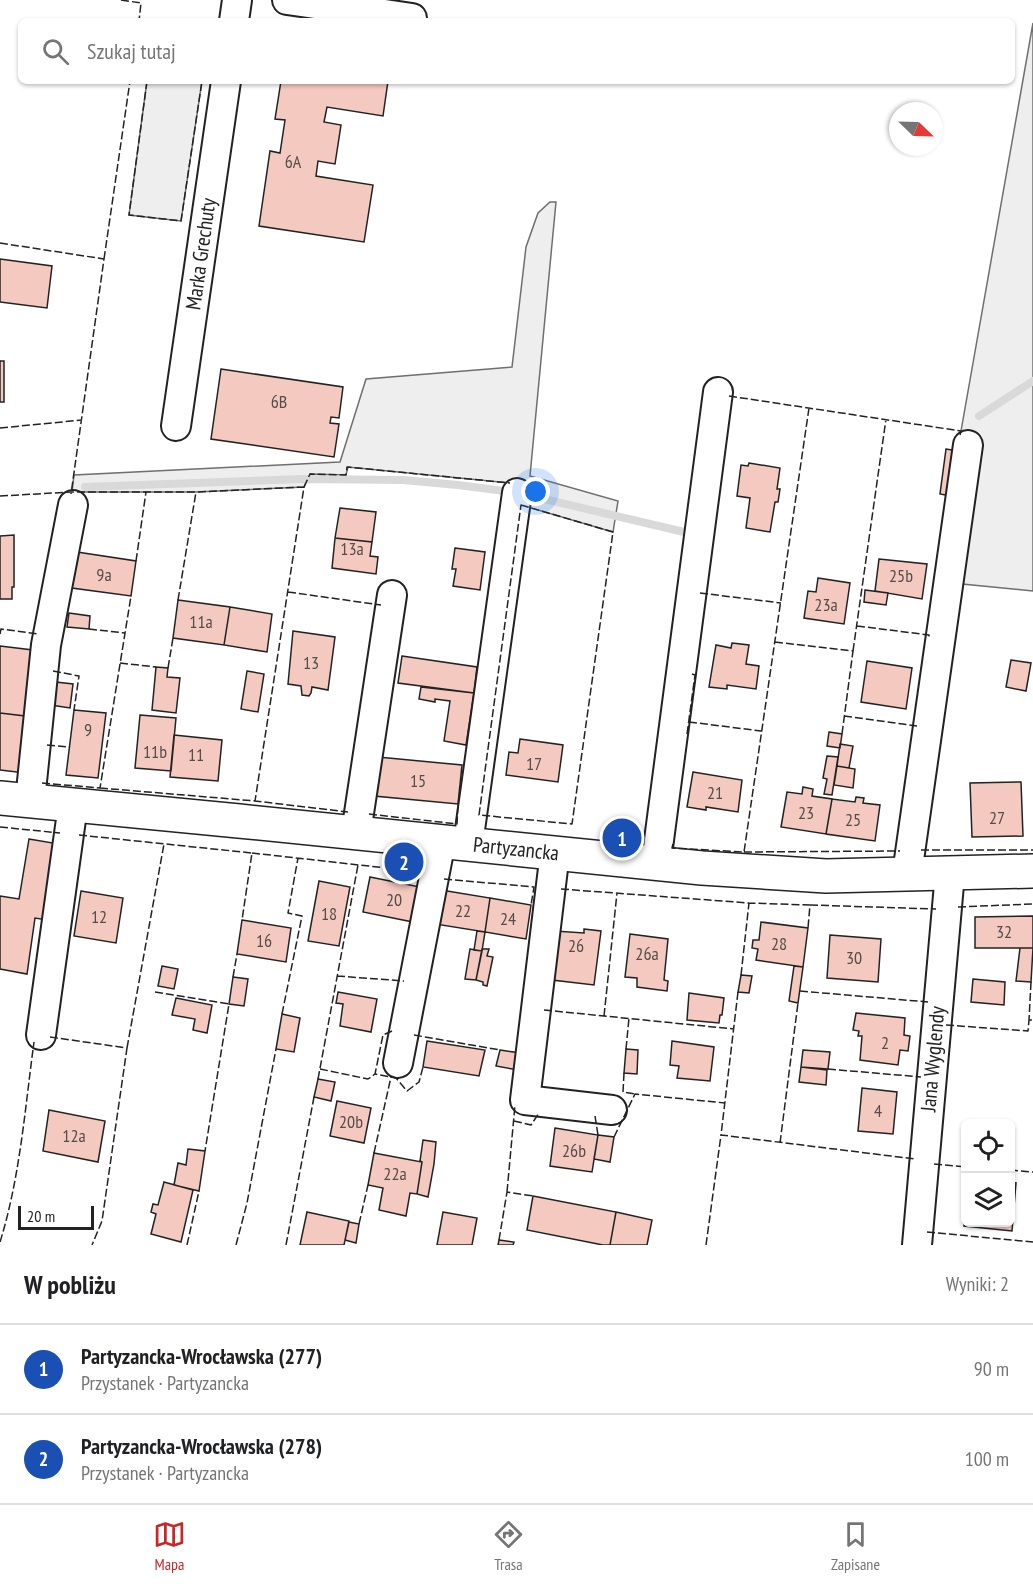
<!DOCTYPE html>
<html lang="pl">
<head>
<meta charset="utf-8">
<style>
  body { margin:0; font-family:"PT Sans Narrow",sans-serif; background:#f6f6f6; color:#202124 }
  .controls { position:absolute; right:18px; bottom:18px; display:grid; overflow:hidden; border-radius:9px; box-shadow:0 2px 4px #0004 }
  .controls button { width:54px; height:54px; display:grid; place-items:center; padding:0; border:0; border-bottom:2px solid #e0e0e0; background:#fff; color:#202124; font:30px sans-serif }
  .compass { position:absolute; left:889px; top:102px; width:54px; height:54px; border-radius:50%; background:#fff; box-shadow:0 2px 4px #0004; rotate:113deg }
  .scale { position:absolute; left:18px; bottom:15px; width:76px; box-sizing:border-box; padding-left:6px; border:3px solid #222; border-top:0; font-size:16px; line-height:21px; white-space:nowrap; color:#222; -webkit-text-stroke:4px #fff; paint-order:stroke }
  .you { position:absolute; left:536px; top:492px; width:21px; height:21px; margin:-15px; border:4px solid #fff; border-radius:50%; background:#1a73e8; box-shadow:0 0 0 9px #1a73e833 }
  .badge { display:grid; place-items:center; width:39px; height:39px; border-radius:50%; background:#c62828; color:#fff; font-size:20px; font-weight:700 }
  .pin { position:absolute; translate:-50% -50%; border:3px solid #fff; box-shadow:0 2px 6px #0006 }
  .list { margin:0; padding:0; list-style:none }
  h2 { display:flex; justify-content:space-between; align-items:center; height:78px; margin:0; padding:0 24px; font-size:26px }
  h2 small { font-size:20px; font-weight:400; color:#757577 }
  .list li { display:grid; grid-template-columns:39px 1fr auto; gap:18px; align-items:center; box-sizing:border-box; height:90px; padding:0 24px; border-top:2px solid #e0e0e0 }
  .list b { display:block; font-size:22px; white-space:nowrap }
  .list p { margin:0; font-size:20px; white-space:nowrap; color:#757577 }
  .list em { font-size:20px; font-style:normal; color:#757577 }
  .icon { flex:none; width:33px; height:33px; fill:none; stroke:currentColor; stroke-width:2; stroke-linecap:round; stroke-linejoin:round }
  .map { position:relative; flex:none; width:1033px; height:1245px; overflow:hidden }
  .search { position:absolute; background:#fff; box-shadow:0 2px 4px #0004; left:18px; right:18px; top:18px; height:66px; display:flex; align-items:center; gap:15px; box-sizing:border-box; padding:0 21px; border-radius:9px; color:#757577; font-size:22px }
  .sheet { height:258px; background:#fff }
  nav { display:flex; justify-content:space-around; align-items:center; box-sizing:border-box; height:84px; border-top:2px solid #e0e0e0; background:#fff; font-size:16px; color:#757577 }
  nav a { display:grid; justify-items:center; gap:3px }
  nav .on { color:#c62828 }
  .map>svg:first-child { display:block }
  .green { fill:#eee; stroke:#6f6f6f; stroke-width:1.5 }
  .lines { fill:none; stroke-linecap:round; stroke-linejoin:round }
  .stream { stroke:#d9d9d9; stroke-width:8 }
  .building { fill:#f3c9c0; stroke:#222; stroke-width:1.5 }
  .minor-casing { stroke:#222; stroke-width:32 }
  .major-casing { stroke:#222; stroke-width:36 }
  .minor { stroke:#fff; stroke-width:28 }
  .major { stroke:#fff; stroke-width:33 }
  .fence { stroke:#222; stroke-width:1.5; stroke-dasharray:8 3; stroke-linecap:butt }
  .labels { text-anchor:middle; stroke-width:4.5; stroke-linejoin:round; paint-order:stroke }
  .number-label { font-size:18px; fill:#564c4a }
  .street-label { font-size:21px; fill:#222; stroke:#fff }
</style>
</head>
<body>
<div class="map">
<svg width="1033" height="1245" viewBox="0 0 1033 1245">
  <rect width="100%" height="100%" fill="#fff"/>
  <path class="green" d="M 1033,23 L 1033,591 L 942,582 L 951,496 L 961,431 Z
    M 147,81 L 202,81 L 181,221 L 129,215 Z
    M 550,202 L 556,202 L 530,476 L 618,501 L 613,532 L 521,505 L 510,483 L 348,467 L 346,475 L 310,474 L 304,487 L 196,492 L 72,492 L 74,475 L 340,462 L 366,379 L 512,367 L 526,247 L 538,213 Z"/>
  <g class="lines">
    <path class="stream" d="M 979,416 L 1033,381
      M 85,487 L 302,479 L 403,480 L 458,485 L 512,492
      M 523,494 L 684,532"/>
  </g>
  <path class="building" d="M 281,81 L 388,81 L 383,116 L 327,107 L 324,122 L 341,125 L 335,164 L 318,161 L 316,176 L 373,185 L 364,242 L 259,226 L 270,151 L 280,153 L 285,120 L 275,119 Z
    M 0,259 L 52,266 L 47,308 L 0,302 Z
    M 0,361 L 4,361 L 4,402 L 0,402 Z
    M 221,369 L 343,387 L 339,418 L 331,417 L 330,423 L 339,424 L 334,457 L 211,439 Z
    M 946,449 L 958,451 L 951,496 L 940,494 Z
    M 749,463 L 780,468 L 777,489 L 780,489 L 778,502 L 775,502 L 770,532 L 746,528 L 750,498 L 737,496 L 741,465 L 748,466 Z
    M 340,508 L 376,512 L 372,542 L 335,538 Z
    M 14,535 L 14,587 L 12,587 L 12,599 L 0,599 L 0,536 Z
    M 335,538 L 372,542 L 370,556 L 378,557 L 376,574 L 332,568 Z
    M 455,548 L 485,552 L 480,590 L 453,586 L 456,569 L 452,569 Z
    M 77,552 L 136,561 L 131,596 L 72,588 Z
    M 879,559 L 927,564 L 922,599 L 875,591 Z
    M 818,578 L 850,583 L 844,624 L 804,618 L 808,591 L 816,592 Z
    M 865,590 L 888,593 L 886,605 L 864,602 Z
    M 178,600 L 230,607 L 224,645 L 173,638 Z
    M 230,607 L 272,614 L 267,652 L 224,645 Z
    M 69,613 L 90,616 L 89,629 L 67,627 Z
    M 293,631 L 335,637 L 328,690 L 312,687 L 311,693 L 309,696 L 302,695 L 301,686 L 288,684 Z
    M 732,643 L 749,645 L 746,664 L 759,666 L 756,689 L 727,685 L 727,689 L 709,687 L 716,645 L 731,648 Z
    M 0,646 L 41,651 L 33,717 L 0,713 Z
    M 402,656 L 477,667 L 474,693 L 398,683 Z
    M 1011,660 L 1031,663 L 1026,691 L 1006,687 Z
    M 867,661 L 912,668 L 906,709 L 861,702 Z
    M 156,667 L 168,668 L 167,677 L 180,678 L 176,713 L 152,710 Z
    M 247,671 L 264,674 L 258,712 L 241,709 Z
    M 47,681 L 73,684 L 70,708 L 44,704 Z
    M 421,687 L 474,693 L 466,745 L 444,741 L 450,701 L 435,699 L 435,702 L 419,699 Z
    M 74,710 L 106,713 L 98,778 L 66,775 Z
    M 0,713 L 33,717 L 25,773 L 0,770 Z
    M 140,715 L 176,718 L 171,771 L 135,768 Z
    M 829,732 L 842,734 L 840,748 L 827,746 Z
    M 174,735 L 222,740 L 218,781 L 170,777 Z
    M 520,739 L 563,745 L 558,782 L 506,775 L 509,752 L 518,753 Z
    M 840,744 L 853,746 L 849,768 L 837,766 Z
    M 827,756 L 838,757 L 832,795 L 824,794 L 827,779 L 823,778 Z
    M 378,757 L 462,765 L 458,804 L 374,796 Z
    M 837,766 L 855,769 L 853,788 L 834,785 Z
    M 693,772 L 742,780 L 738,812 L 706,807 L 706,810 L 687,807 Z
    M 1021,782 L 1023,836 L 972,837 L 970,783 Z
    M 803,787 L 813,789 L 812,796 L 832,799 L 826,834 L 781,827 L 787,792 L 802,794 Z
    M 856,797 L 864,798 L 863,803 L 880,805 L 875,841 L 826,834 L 832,799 L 855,802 Z
    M 29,839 L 59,844 L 47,920 L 35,918 L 27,974 L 0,969 L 0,896 L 19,899 Z
    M 370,877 L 425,888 L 418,923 L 363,912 Z
    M 319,881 L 350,887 L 339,946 L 308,941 Z
    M 441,890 L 490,898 L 485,932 L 435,924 Z
    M 81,891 L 123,898 L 116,943 L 74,936 Z
    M 490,898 L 531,905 L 526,939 L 485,932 Z
    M 1033,916 L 1033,948 L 975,948 L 975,917 Z
    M 242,920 L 291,928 L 286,962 L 237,954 Z
    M 761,922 L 808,928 L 803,967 L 756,960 L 758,949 L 752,948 L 753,940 L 759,940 Z
    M 584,929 L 601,931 L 594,985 L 552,980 L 555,931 L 584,933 Z
    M 477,931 L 485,932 L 482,951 L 474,950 Z
    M 630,934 L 668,939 L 664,980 L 668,981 L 667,991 L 637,987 L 637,978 L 625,977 Z
    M 830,935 L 881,939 L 878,982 L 827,978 Z
    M 1020,948 L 1033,948 L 1031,982 L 1016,981 Z
    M 470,949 L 482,951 L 476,980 L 465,979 Z
    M 482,949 L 489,949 L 487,956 L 493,957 L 487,986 L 483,985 L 483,982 L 476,980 Z
    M 162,966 L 178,969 L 174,989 L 158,986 Z
    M 794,966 L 803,967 L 798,1003 L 789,1001 Z
    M 741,975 L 752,976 L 749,993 L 738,992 Z
    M 233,977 L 248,979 L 244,1006 L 229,1004 Z
    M 973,979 L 1005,982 L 1004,1005 L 971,1002 Z
    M 338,992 L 377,999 L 371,1032 L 340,1026 L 343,1004 L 336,1003 Z
    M 689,993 L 724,998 L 722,1015 L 720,1015 L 719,1023 L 687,1020 Z
    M 176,998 L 212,1005 L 207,1033 L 193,1030 L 195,1019 L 172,1015 Z
    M 856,1013 L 905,1018 L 904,1035 L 910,1036 L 908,1051 L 900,1050 L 898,1065 L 860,1060 L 862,1036 L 858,1036 L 859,1031 L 853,1030 Z
    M 282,1014 L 300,1018 L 294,1052 L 276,1049 Z
    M 427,1041 L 485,1050 L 479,1076 L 423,1067 Z
    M 672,1041 L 714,1047 L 710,1081 L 677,1078 L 679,1066 L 670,1065 Z
    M 626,1049 L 638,1050 L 637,1074 L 624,1073 Z
    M 500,1050 L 521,1053 L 518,1070 L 496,1066 Z
    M 803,1050 L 830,1052 L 828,1069 L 801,1067 Z
    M 801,1067 L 827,1070 L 826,1085 L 799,1082 Z
    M 318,1079 L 335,1082 L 331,1101 L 314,1097 Z
    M 862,1088 L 897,1092 L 893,1134 L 858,1131 Z
    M 337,1101 L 371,1108 L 364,1143 L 330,1136 Z
    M 49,1110 L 105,1121 L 98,1162 L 43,1151 Z
    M 555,1128 L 598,1135 L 592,1172 L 550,1166 Z
    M 598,1135 L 614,1137 L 610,1162 L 594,1159 Z
    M 423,1140 L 436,1142 L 434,1164 L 428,1197 L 417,1194 L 422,1162 L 420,1161 Z
    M 188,1149 L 205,1151 L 199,1191 L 174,1185 L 178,1163 L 186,1165 Z
    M 374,1153 L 422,1162 L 417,1194 L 410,1193 L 406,1216 L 379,1210 L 383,1188 L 368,1185 Z
    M 164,1182 L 193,1190 L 181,1242 L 151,1234 L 156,1214 L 151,1212 L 153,1204 L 158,1205 Z
    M 1010,1182 L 1016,1183 L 1012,1231 L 964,1226 L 966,1210 L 966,1222 L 1010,1222 Z
    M 533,1196 L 616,1212 L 610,1245 L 603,1245 L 527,1230 Z
    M 307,1212 L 349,1221 L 344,1245 L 300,1245 Z
    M 443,1212 L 477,1218 L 472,1245 L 437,1245 Z
    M 616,1212 L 652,1220 L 647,1245 L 610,1245 Z
    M 349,1222 L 359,1224 L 356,1243 L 345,1240 Z
    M 499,1240 L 514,1242 L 513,1245 L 498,1245 Z"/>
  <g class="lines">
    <g class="minor-casing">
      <path id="minor" d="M 287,0 L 412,18
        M 234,21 L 237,0
        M 176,426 L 226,81
        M 30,801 L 46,645 L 73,505
        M 356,833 L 392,595
        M 468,844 L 517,493
        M 555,852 L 525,1100 L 612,1110
        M 656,863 L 718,392
        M 907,874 L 968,445
        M 41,1035 L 73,805
        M 398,1063 L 441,841
        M 917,1245 L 950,873"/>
    </g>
    <g class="major-casing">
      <path id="major" d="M 0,798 L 239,821 L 702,868 L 826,876 L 1033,871"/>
    </g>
    <use href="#minor" class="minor"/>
    <use href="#major" class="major"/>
    <path class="fence" d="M 121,0 L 141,3 L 139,21
      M 155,21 L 161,21
      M 147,81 L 129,215 L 181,221 L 202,81
      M 0,243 L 104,259 L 71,494
      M 104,259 L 130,81
      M 729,396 L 961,431 L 960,435
      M 0,428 L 82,420
      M 304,487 L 310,474 L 346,475 L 347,467 L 510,483
      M 0,496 L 72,492 L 196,492 L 304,487 L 255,801
      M 521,505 L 613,532 L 572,824 L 479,815 Z
      M 136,561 L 146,492
      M 288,592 L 381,605
      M 700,593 L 781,603
      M 178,600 L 196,492
      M 857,626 L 929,635 L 929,637
      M 89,629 L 125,633
      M 0,634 L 1,629 L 38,634
      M 775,642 L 853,651 L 842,734
      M 853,651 L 886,419
      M 120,663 L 156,667
      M 168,668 L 173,638
      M 53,671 L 79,676 L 74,710
      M 844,716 L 917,726
      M 689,722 L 761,731
      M 687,734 L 695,675 L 692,674
      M 47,745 L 70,747
      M 42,783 L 100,788 L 131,596
      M 100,788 L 255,801 L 348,812
      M 369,814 L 457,824 L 458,804
      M 0,827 L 60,833
      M 79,835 L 252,853 L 242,920
      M 673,844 L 672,848 L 744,852 L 809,408
      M 921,850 L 1033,850
      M 744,852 L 900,851
      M 252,853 L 422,872 L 422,876
      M 444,879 L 534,887 L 531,905
      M 561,889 L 749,903 L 810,905 L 808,928
      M 810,905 L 936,909
      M 958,907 L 1033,904
      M 741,975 L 749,903
      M 337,976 L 404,981
      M 233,977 L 237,954
      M 1031,982 L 1029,1020 L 1033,1020
      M 800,991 L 928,1002
      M 155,992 L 229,1004 L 205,1151
      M 738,992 L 721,1135 L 915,1159
      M 544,1010 L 734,1029
      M 282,1014 L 302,916 L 288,913 L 298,858
      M 604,1016 L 617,893
      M 946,1025 L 1028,1031 L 1029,1020
      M 392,1031 L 383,1035 L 375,1074 L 396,1078 L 407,1091 L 419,1082 L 423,1067
      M 414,1035 L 500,1050
      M 50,1037 L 127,1048 L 102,1221 L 92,1245
      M 127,1048 L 164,844
      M 626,1049 L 629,1018
      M 320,1069 L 368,1079 L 375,1074
      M 828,1069 L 921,1077
      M 624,1073 L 623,1092 L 635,1094
      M 318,1079 L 358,865
      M 595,1116 L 598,1135
      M 514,1121 L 531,1125 L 539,1113
      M 614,1137 L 635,1094 L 725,1103
      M 780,1143 L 798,1003
      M 374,1153 L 391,1077
      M 934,1164 L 966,1167
      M 1010,1170 L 1033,1172
      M 507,1192 L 515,1105
      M 359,1224 L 368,1185
      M 927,1232 L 1033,1242
      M 499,1240 L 507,1192 L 533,1196
      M 0,1242 C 20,1178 25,1108 34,1042
      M 187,1245 L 199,1191
      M 236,1245 L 247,1203 L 276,1049
      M 286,1245 L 314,1097
      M 706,1245 L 721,1135"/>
  </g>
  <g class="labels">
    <g class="number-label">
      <text x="293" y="168">6A</text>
      <text x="279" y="408">6B</text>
      <text x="352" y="555">13a</text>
      <text x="104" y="581">9a</text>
      <text x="901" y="582">25b</text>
      <text x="826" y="611">23a</text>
      <text x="201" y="628">11a</text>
      <text x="311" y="669">13</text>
      <text x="88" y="736">9</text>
      <text x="155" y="758">11b</text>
      <text x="196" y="761">11</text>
      <text x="534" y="770">17</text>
      <text x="418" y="787">15</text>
      <text x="715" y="799">21</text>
      <text x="806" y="819">23</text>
      <text x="997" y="824">27</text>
      <text x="853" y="826">25</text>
      <text x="394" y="906">20</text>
      <text x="463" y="917">22</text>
      <text x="329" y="920">18</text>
      <text x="99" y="923">12</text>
      <text x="508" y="925">24</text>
      <text x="1004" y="938">32</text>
      <text x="264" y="947">16</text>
      <text x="779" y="950">28</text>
      <text x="576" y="952">26</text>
      <text x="647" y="960">26a</text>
      <text x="854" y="964">30</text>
      <text x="885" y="1049">2</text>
      <text x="878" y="1117">4</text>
      <text x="351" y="1128">20b</text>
      <text x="74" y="1142">12a</text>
      <text x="574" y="1157">26b</text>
      <text x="395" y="1180">22a</text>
    </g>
    <g class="street-label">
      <text transform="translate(201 254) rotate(-82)" y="7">Marka Grechuty</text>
      <text transform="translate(516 849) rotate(6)" y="7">Partyzancka</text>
      <text transform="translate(933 1059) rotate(-85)" y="7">Jana Wyglendy</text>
    </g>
  </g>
</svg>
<div class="controls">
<button><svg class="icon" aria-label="locate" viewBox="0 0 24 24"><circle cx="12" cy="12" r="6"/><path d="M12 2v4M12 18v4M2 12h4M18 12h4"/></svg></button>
<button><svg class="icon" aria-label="layers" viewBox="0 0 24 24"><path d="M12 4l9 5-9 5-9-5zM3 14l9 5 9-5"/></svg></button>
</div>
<svg class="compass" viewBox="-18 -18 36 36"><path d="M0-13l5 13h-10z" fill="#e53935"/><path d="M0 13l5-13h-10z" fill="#757577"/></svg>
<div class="scale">20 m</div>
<div class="you"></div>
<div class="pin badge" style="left:622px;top:838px;background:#1a4fb4">1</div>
<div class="pin badge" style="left:404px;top:862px;background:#1a4fb4">2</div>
<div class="search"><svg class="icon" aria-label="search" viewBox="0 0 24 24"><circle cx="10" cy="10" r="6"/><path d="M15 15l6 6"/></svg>Szukaj tutaj</div>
</div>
<section class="sheet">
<h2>W pobliżu<small>Wyniki: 2</small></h2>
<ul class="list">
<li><span class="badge" style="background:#1a4fb4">1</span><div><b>Partyzancka-Wrocławska (277)</b><p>Przystanek · Partyzancka</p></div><em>90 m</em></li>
<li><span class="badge" style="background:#1a4fb4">2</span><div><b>Partyzancka-Wrocławska (278)</b><p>Przystanek · Partyzancka</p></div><em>100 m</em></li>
</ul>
</section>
<nav>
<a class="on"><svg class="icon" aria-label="map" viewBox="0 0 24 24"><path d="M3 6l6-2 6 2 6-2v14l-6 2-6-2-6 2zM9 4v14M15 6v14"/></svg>Mapa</a>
<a><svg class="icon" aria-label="directions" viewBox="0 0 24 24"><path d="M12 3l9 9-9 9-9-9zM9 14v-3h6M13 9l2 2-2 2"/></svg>Trasa</a>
<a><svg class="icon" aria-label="saved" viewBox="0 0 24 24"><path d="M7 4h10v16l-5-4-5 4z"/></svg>Zapisane</a>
</nav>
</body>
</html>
